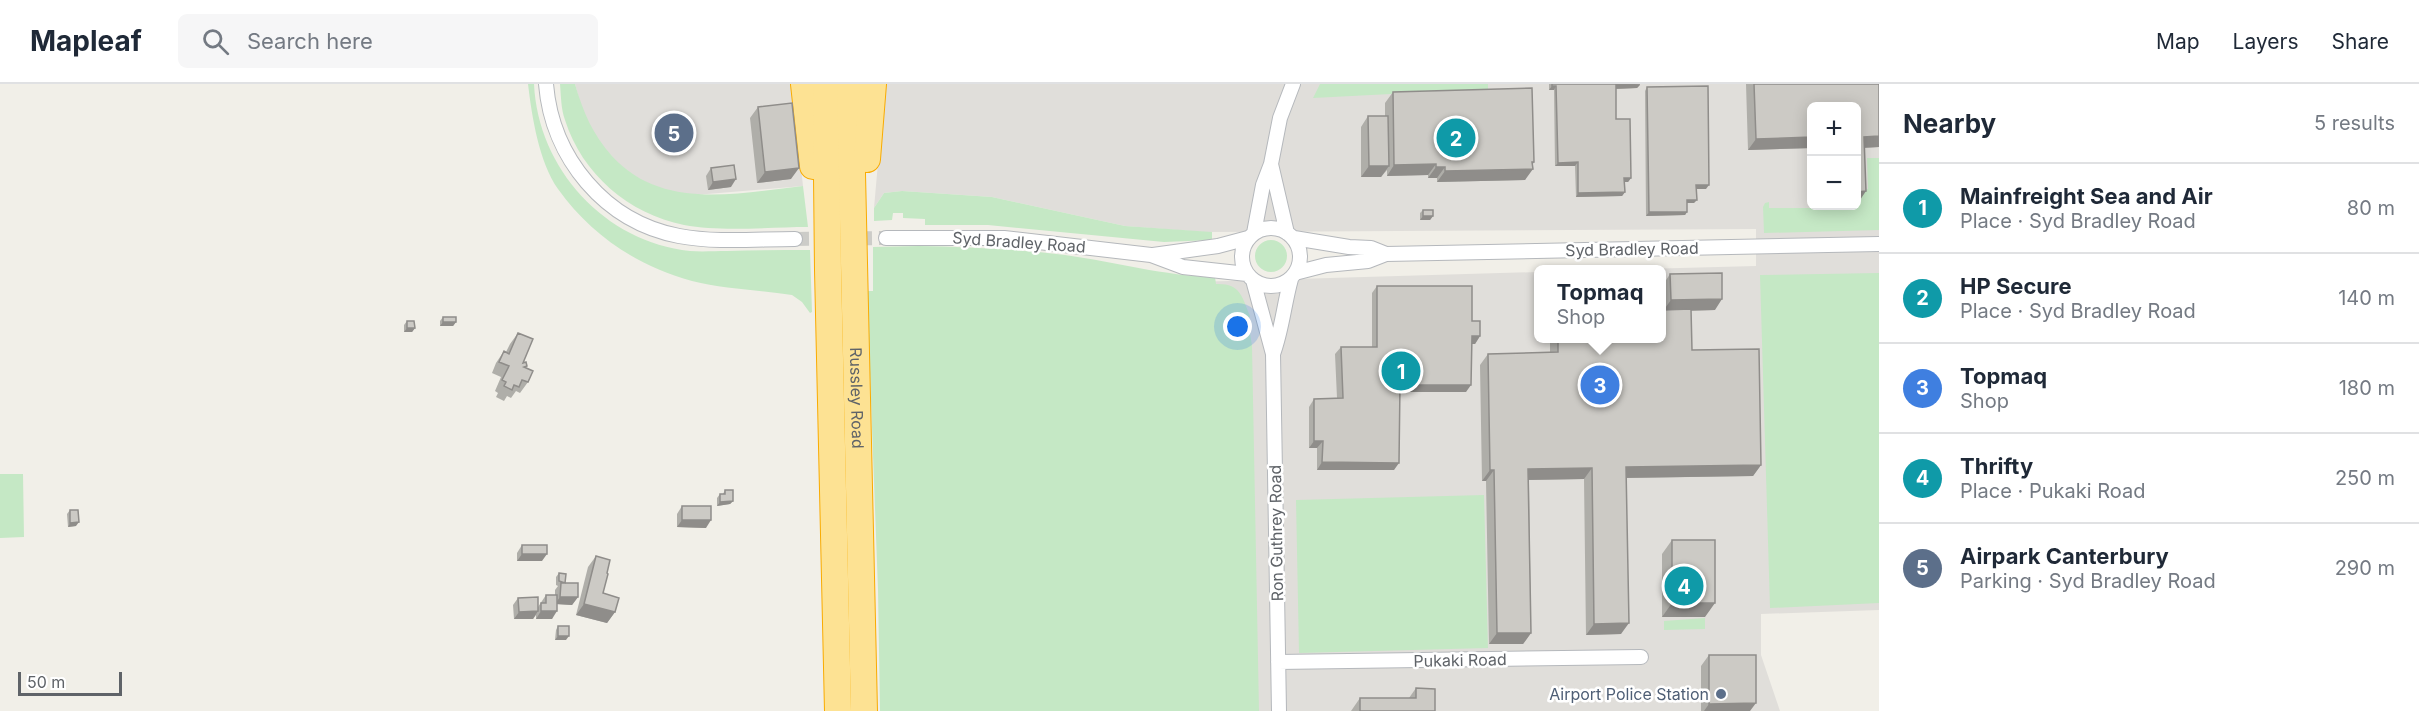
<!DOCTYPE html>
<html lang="en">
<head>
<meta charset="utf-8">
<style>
  body { margin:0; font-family:Inter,sans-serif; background:#f6f6f7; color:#1f2937 }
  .controls { position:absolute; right:18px; top:18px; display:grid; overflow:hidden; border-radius:9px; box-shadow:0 3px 15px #0003 }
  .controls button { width:54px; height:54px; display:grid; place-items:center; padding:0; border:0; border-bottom:2px solid #e0e1e3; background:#fff; color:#1f2937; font:30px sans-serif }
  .scale { position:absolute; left:18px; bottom:15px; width:104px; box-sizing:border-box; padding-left:6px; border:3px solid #5f6368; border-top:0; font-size:16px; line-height:21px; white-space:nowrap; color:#5f6368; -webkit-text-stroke:4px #fff; paint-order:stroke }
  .you { position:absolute; left:1238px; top:243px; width:21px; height:21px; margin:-15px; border:4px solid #fff; border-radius:50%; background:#1a73e8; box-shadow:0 0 0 9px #1a73e833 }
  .badge { display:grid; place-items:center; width:39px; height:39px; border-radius:50%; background:#7c3aed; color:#fff; font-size:20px; font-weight:700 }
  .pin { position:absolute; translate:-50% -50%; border:3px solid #fff; box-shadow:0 2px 6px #0006 }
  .popup { position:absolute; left:1534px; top:181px; width:132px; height:78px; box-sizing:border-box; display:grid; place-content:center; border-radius:9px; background:#fff; filter:drop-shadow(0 2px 4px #0005); font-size:20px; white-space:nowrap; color:#747a83 }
  .popup b { font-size:22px; color:#1f2937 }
  .popup::after { content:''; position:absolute; left:50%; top:100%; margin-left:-12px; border:12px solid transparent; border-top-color:#fff }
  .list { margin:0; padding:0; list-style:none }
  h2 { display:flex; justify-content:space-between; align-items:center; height:78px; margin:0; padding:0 24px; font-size:26px }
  h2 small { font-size:20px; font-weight:400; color:#747a83 }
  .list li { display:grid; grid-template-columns:39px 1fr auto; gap:18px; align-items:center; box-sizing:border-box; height:90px; padding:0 24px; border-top:2px solid #e0e1e3 }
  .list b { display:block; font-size:22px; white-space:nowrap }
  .list p { margin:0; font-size:20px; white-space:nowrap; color:#747a83 }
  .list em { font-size:20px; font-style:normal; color:#747a83 }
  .icon { flex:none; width:33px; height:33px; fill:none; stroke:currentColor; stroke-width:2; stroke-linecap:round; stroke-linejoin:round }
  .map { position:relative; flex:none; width:1879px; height:627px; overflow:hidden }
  header { display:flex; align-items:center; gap:36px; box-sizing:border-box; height:84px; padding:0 30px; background:#fff; border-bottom:2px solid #e0e1e3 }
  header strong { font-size:28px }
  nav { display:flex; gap:33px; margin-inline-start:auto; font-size:21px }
  .search { width:420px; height:54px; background:#f6f6f7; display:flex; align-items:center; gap:15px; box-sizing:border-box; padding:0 21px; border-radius:9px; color:#747a83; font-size:22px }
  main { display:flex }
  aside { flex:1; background:#fff }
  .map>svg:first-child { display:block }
  .industrial { fill:#e0deda; fill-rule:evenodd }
  .green { fill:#c5e8c5 }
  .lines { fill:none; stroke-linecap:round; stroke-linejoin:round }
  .street-tunnel { stroke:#ccccc8; stroke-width:14; stroke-dasharray:14 7; stroke-linecap:butt }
  .street-casing { stroke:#b5b8bc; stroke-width:16 }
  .highway-casing { stroke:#f9ab00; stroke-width:28 }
  .street { stroke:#fff; stroke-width:14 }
  .highway { stroke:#fde293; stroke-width:26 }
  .wall { fill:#afaea9 }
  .shaded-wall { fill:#8f8d8a }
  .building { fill:#cccac5; stroke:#8f8d8a; stroke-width:1.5 }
  .service-dot { fill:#5c6f8a; stroke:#fff; stroke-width:2 }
  .labels { text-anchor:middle; stroke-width:5; stroke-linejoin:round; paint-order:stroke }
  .street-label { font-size:16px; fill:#5f6368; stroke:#fff }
  .service-label { font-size:16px; fill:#4e5e75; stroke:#fff; text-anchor:end }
</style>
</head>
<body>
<header>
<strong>Mapleaf</strong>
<div class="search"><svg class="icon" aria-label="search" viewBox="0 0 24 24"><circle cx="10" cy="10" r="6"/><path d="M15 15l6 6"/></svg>Search here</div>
<nav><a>Map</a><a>Layers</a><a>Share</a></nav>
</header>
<main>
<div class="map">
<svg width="1879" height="627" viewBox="0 0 1879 627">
  <rect width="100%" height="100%" fill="#f1efe8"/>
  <path class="industrial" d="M 575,0 L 792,0 L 803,102 L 695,111 L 663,106 L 638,95 L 619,80 L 597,56 L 583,29 Z
    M 885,0 L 1879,0 L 1879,526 L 1761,530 L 1761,571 L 1780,627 L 889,627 L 877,207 L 1538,188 L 1538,254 L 1662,254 L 1662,186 L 1642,185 L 1756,182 L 1756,145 L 1203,148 L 1125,142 L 992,113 L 902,107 L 884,109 L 874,124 ZM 1812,22 L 1856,22 L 1856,122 L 1812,122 Z"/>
  <path class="green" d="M 528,0 L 534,0 C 538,85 605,158 690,167 C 702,168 715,167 727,167 C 755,166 782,166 810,166 L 812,228 L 810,229 L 802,218 L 792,211 C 759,206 724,205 692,197 C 637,182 591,151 558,105 C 539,78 532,33 528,0 Z
    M 560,0 L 575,0 C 583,28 593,51 612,72 C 662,127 737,109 803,102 L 808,143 C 770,143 721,148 684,141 C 629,130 582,90 565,36 C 561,25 561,12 560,0 Z
    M 1320,0 L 1488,0 L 1488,5 L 1313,14 Z
    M 1867,74 L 1879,74 L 1879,146 L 1764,149 L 1763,123 L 1765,119 L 1769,118 L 1769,124 L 1822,124 L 1822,122 L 1860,120 L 1860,107 L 1868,105 Z
    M 902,107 L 992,113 L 1125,142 L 1212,148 L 1212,156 L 1164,158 L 988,141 L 925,141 L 925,135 L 903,134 L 903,129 L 893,129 L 892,136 L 874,137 L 874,124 L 884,109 Z
    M1255 172a16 16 0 1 1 32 0a16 16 0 1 1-32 0Z
    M 919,162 C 968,163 1017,165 1065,171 C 1116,178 1164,192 1215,193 L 1216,200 C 1240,199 1242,212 1250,232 L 1248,236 L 1252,262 L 1259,627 L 880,627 L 878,506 L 867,207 L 873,207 L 873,163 Z
    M 1879,189 L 1879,519 L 1770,524 L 1760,191 Z
    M 0,390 L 23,390 L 24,453 L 0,454 Z
    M 1484,411 L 1488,564 L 1299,569 L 1296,416 Z
    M 1705,534 L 1705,545 L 1664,546 L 1664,537 Z"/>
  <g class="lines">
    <path class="street-tunnel" d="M 795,155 L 886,154"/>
    <g class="street-casing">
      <path id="street" d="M 546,0 C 552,74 605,138 679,152 C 716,159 757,155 795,155
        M 1271,80 L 1287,149
        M1242 173a29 29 0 1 1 58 0a29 29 0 1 1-58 0Z
        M 1254,149 L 1263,101 L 1271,80 L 1280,34 L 1293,0
        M 886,154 L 1004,154 L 1151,171 L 1183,183 L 1247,190
        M 1294,154 L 1349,163 L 1371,164 L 1386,170
        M 1153,171 L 1218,162 L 1248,154
        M 1295,189 L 1326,181 L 1368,177 L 1386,170 L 1879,160
        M 1253,196 L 1273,270 L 1279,627
        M 1273,270 C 1282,246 1284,220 1291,195
        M 1278,578 L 1641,573"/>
    </g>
    <g class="highway-casing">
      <g id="highway">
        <path d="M 804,0 L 813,82"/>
        <path d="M 826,0 L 828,186 L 838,627"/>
        <path id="s1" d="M 850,0 L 864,627"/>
        <path d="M 867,75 L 873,0"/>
      </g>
    </g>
    <use href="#street" class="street"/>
    <use href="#highway" class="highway"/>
  </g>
  <path class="wall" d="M 1549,0 L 1640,0 L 1637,4 L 1616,5 L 1616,35 L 1631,94 L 1628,98 L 1624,98 L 1625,108 L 1622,112 L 1576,113 L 1575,82 L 1555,82 L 1554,6 L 1549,6 Z
    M 1746,0 L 1879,0 L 1879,63 L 1865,64 L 1858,119 L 1857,119 L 1857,22 L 1812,22 L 1812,64 L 1748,66 Z
    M 1647,3 L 1706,105 L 1696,105 L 1694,119 L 1687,119 L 1687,128 L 1685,131 L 1646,132 L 1645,7 Z
    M 1393,8 L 1532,81 L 1525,96 L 1437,98 L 1437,94 L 1428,94 L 1428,91 L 1387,92 L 1387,86 L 1381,93 L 1361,93 L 1361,43 L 1368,32 L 1385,32 L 1385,19 Z
    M 758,23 L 791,95 L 757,99 L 750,34 Z
    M 711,84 L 731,103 L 708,106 L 706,92 Z
    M 1423,126 L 1433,132 L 1430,136 L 1420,136 L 1420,129 Z
    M 1670,190 L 1715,226 L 1691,227 L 1692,266 L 1761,381 L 1753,392 L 1627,394 L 1621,550 L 1586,551 L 1584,395 L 1529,396 L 1531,549 L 1523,560 L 1489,560 L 1486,397 L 1482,397 L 1480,281 L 1488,270 L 1550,269 L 1550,255 L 1662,255 L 1663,226 L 1663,201 Z
    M 1377,202 L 1472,237 L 1480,252 L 1475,260 L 1472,260 L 1466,308 L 1400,308 L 1394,386 L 1317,386 L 1317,364 L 1309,364 L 1309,323 L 1314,315 L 1337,314 L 1335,270 L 1341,263 L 1372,263 L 1372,209 Z
    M 443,233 L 456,238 L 453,242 L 440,242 L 440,237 Z
    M 407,237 L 415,244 L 412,248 L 404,248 L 404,241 Z
    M 518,249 L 523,279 L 527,282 L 526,284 L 528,298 L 520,309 L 516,307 L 511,314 L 507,312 L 504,317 L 496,313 L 498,309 L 495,307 L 501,293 L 492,289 L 496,279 L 504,267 L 506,268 L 510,260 Z
    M 725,406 L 733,417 L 730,420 L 717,422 L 717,414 L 720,410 L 723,410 Z
    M 682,422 L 706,444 L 677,443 L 677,430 Z
    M 70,426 L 76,442 L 68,443 L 67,430 Z
    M 1672,456 L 1705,533 L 1662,533 L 1662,470 Z
    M 522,461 L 542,477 L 517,477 L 517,469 Z
    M 596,472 L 607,489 L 603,509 L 615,528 L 607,539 L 576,531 L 588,483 Z
    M 559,489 L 565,499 L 578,513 L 572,521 L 557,520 L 552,535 L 536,535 L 536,531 L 533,535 L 514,535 L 513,521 L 518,514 L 538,523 L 546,511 L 555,511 L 555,506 L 558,502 L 556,501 L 556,493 Z
    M 558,542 L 566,556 L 555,556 L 556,546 Z
    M 1709,571 L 1750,627 L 1701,627 L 1701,582 Z
    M 1416,604 L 1435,627 L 1351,627 L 1360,614 L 1409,614 Z"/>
  <path class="shaded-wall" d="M 1616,1 L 1640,1 L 1637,4 L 1613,5 Z
    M 1552,2 L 1556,2 L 1554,6 L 1549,6 Z
    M 1879,52 L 1879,63 L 1857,64 L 1864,53 Z
    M 1812,53 L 1812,64 L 1748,66 L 1756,55 Z
    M 1534,78 L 1530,85 L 1533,85 L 1525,96 L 1437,98 L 1445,87 Z
    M 1578,78 L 1575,82 L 1555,82 L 1558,79 Z
    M 1436,80 L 1428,91 L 1387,92 L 1394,81 Z
    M 1369,82 L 1389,82 L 1381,93 L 1361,93 Z
    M 1436,83 L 1445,83 L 1437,94 L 1428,94 Z
    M 799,84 L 791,95 L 757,99 L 765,88 Z
    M 1624,94 L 1631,94 L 1628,98 L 1622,98 Z
    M 736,95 L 731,103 L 708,106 L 713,98 Z
    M 1696,101 L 1709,101 L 1706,105 L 1694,105 Z
    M 1866,107 L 1858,119 L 1857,119 L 1857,108 Z
    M 1625,108 L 1622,112 L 1576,113 L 1578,109 Z
    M 1687,116 L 1697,116 L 1694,119 L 1685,119 Z
    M 1649,128 L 1687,128 L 1685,131 L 1646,132 Z
    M 1423,132 L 1433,132 L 1430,136 L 1420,136 Z
    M 1722,215 L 1715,226 L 1663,227 L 1671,216 Z
    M 443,238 L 456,238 L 453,242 L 440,242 Z
    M 407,244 L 415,244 L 412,248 L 404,248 Z
    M 1472,252 L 1480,252 L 1475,260 L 1466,260 Z
    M 1400,301 L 1471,301 L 1466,308 L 1394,308 Z
    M 1314,357 L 1323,357 L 1317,364 L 1309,364 Z
    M 1322,378 L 1399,379 L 1394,386 L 1317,386 Z
    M 1761,381 L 1753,392 L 1619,394 L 1626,383 Z
    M 1592,384 L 1584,395 L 1521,396 L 1528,385 Z
    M 1490,386 L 1494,386 L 1486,397 L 1482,397 Z
    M 733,417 L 730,420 L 717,422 L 720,418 Z
    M 682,436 L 711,436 L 706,444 L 677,443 Z
    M 79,438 L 76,442 L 68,443 L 70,439 Z
    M 522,470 L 547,470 L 542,477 L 517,477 Z
    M 560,513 L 578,513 L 572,521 L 555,520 Z
    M 1672,519 L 1715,519 L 1705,533 L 1662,533 Z
    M 584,520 L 615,528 L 607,539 L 576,531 Z
    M 538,527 L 533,535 L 514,535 L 519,528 Z
    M 541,527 L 557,527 L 552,535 L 536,535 Z
    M 1629,539 L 1621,550 L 1586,551 L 1594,540 Z
    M 1497,549 L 1531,549 L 1523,560 L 1489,560 Z
    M 558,552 L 569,552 L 566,556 L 555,556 Z
    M 1756,619 L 1750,627 L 1704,627 L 1709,620 Z"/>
  <path class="building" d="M 1552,0 L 1640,0 L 1616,1 L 1616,35 L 1630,35 L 1631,94 L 1624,94 L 1625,108 L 1578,109 L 1578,78 L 1558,79 L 1556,2 L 1552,2 Z
    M 1754,0 L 1879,0 L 1879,52 L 1864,53 L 1866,107 L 1857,108 L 1857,22 L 1812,22 L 1812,53 L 1756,55 Z
    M 1708,2 L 1709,101 L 1696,101 L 1697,116 L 1687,116 L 1687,128 L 1649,128 L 1647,3 Z
    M 1532,4 L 1534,78 L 1532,78 L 1533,85 L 1445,87 L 1445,83 L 1436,83 L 1436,80 L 1394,81 L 1393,8 Z
    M 792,19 L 799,84 L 765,88 L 758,23 Z
    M 1368,32 L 1388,32 L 1389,82 L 1369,82 Z
    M 734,81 L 736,95 L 713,98 L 711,84 Z
    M 1423,126 L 1433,126 L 1433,132 L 1423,132 Z
    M 1722,189 L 1722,215 L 1671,216 L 1670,190 Z
    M 1377,202 L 1472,202 L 1472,237 L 1480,237 L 1480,252 L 1472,252 L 1471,301 L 1400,301 L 1399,379 L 1322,378 L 1323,357 L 1314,357 L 1314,315 L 1343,314 L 1341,263 L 1377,263 Z
    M 1691,225 L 1692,266 L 1759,265 L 1761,381 L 1626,383 L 1629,539 L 1594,540 L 1592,384 L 1528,385 L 1531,549 L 1497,549 L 1494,386 L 1490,386 L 1488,270 L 1558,268 L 1558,255 L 1662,255 L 1662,226 Z
    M 443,233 L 456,233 L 456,238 L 443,238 Z
    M 407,237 L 414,237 L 415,244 L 407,244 Z
    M 518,249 L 533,255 L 523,279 L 526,278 L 527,282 L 524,283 L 533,287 L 528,298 L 522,296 L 519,303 L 514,301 L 512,306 L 504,302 L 506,298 L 502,296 L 509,282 L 499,278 L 504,267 L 509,270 Z
    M 725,406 L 733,406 L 733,417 L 720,418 L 720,410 L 725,410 Z
    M 682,422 L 711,422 L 711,436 L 682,436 Z
    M 70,426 L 78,426 L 79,438 L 70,439 Z
    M 1672,456 L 1715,456 L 1715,519 L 1672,519 Z
    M 522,461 L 547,461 L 547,470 L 522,470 Z
    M 596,472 L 610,476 L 607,489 L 608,490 L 603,509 L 619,514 L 615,528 L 584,520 Z
    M 559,489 L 566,490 L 565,499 L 559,497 Z
    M 561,499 L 578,499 L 578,513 L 560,513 Z
    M 546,511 L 557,511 L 557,527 L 541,527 L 541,519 L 546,519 Z
    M 538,513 L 538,527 L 519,528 L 518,514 Z
    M 558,542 L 569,542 L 569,552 L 558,552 Z
    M 1709,571 L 1756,571 L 1756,619 L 1709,620 Z
    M 1416,604 L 1435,605 L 1435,627 L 1360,627 L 1360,614 L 1416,614 Z"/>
  <circle class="service-dot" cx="1721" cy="610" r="6"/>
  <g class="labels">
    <g class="street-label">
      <text transform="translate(1019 158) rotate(4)" y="6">Syd Bradley Road</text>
      <text transform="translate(1632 165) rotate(-1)" y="6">Syd Bradley Road</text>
      <text dy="6" stroke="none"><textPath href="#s1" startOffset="314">Russley Road</textPath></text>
      <text transform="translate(1276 449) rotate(-91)" y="6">Ron Guthrey Road</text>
      <text transform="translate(1460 576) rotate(-1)" y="6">Pukaki Road</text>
    </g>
    <g class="service-label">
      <text x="1709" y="616">Airport Police Station</text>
    </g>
  </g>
</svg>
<div class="controls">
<button>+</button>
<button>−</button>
</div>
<div class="scale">50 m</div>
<div class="you"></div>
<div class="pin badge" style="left:1401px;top:287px;background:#0f9aa8">1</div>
<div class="pin badge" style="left:1456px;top:54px;background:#0f9aa8">2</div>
<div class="pin badge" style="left:1600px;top:301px;background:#3f7fe0">3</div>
<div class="popup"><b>Topmaq</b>Shop</div>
<div class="pin badge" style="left:1684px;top:502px;background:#0f9aa8">4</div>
<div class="pin badge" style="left:674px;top:49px;background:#5c6f8a">5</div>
</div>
<aside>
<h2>Nearby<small>5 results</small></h2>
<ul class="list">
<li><span class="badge" style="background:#0f9aa8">1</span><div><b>Mainfreight Sea and Air</b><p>Place · Syd Bradley Road</p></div><em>80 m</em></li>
<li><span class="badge" style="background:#0f9aa8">2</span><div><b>HP Secure</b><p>Place · Syd Bradley Road</p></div><em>140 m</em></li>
<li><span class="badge" style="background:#3f7fe0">3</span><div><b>Topmaq</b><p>Shop</p></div><em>180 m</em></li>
<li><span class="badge" style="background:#0f9aa8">4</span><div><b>Thrifty</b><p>Place · Pukaki Road</p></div><em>250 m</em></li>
<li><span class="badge" style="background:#5c6f8a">5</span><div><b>Airpark Canterbury</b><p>Parking · Syd Bradley Road</p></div><em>290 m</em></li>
</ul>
</aside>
</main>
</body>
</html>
